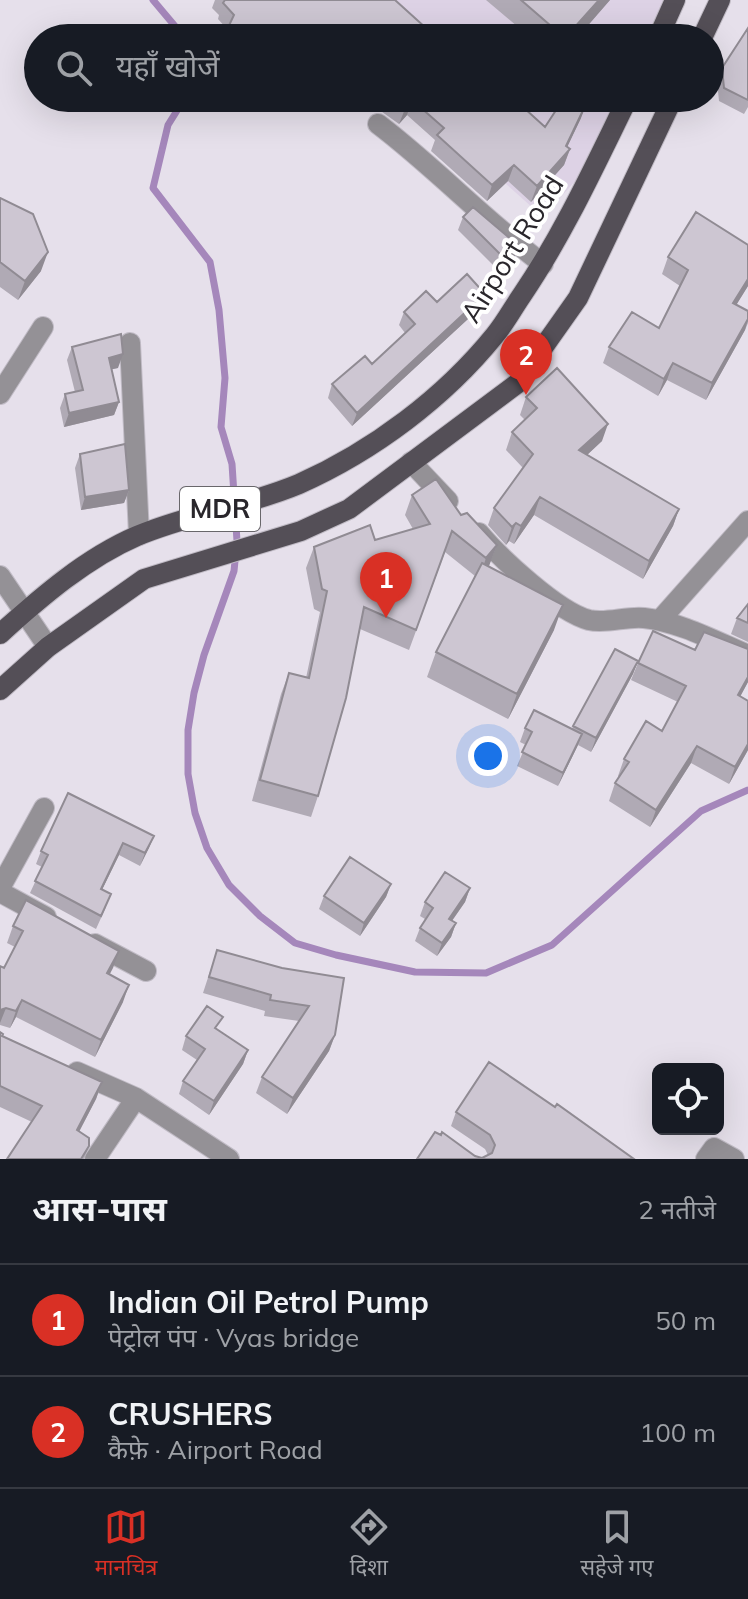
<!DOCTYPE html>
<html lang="hi">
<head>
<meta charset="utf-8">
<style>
  body { margin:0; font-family:Mulish,"Noto Sans Devanagari",sans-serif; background:#242831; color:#f1f3f6 }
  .controls { position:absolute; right:24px; bottom:24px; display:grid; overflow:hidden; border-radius:12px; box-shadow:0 8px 32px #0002 }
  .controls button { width:72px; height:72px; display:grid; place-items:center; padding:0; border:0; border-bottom:2px solid #363941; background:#171b24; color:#f1f3f6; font:40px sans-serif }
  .you { position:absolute; left:488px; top:756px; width:28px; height:28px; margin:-20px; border:6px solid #fff; border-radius:50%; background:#1a73e8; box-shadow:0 0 0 12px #1a73e833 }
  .badge { display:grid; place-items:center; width:52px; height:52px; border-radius:50%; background:#d93025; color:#fff; font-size:26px; font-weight:700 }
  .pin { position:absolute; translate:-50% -66px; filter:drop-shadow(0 2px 4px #0008) }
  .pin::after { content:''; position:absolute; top:42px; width:28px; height:24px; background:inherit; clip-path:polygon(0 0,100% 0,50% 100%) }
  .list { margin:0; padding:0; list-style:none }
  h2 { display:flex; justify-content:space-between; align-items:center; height:104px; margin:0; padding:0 32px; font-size:34px }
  h2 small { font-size:26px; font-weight:400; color:#9ea1a6 }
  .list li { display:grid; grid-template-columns:52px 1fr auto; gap:24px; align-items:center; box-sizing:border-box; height:112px; padding:0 32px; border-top:2px solid #363941 }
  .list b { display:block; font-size:30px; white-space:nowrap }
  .list p { margin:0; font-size:26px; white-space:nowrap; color:#9ea1a6 }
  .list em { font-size:26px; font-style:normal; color:#9ea1a6 }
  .icon { flex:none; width:44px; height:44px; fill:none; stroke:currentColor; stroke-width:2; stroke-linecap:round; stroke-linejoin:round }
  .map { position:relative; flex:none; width:748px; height:1159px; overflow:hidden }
  .search { position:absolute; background:#171b24; box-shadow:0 8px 32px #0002; left:24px; right:24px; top:24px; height:88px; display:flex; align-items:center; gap:20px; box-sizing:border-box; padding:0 28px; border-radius:44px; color:#9ea1a6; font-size:30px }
  .sheet { height:328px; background:#171b24 }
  nav { display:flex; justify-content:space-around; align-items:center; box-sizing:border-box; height:112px; border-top:2px solid #363941; background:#171b24; font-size:22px; color:#9ea1a6 }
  nav a { display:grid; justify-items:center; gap:4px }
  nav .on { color:#d93025 }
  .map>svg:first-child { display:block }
  .built { fill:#ddd2e5 }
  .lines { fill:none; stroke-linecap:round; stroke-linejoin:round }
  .stream { stroke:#a587bb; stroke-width:7 }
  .minor-casing { stroke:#c0bbc5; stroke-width:22 }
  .major-casing { stroke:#c0bbc5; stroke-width:22 }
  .minor { stroke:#949196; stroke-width:20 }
  .major { stroke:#544f57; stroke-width:20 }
  .wall { fill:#b0aab5 }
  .shaded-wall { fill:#908b93 }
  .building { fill:#cdc6d2; stroke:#908b93; stroke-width:2 }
  .labels { text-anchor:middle; stroke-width:8; stroke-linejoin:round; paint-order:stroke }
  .shield { fill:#fff; stroke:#69676b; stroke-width:2 }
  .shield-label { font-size:26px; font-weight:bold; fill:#29262b }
  .street-label { font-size:28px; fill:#29262b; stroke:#fff }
</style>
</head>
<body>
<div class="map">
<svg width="748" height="1159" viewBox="0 0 748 1159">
  <rect width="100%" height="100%" fill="#e6e0eb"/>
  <path class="built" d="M 302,0 L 667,0 L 648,38 L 344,38 Z
    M 410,98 L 620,98 L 585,170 L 543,217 Z"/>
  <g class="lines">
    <path class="stream" d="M 153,0 L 185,38
      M 180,98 L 178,109 L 168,125 L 153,188 L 210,262 L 219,310 L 225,378 L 221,427 L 232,464 L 237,541 L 234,571 L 204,655 L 194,693 L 188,730 L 188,774 L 195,813 L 207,848 L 229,885 L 260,916 L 295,943 L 336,955 L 415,972 L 486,973 L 552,945 L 701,811 L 748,790"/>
    <g class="minor-casing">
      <path id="minor" d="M 378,124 C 436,168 485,221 543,264
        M 130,343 L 139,535
        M 0,394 L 43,327
        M 411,462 L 448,501
        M 479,533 C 500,558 558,612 589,620 C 607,624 626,616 644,618 C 680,622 715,641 748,655
        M 0,576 L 48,647
        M 660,620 L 748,521
        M 0,888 L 44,808
        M 0,892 L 46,917
        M 95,944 L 146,971
        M 77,1072 L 136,1098 L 229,1159
        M 95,1159 L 136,1098
        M 706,1159 L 714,1148 L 734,1159"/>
    </g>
    <g class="major-casing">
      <path id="major" d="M 658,38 L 675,0
        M 702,38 L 720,0
        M 0,634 C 41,597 86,558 137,536 C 189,514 247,506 299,484 C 373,451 444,398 495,335 C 505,323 513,308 522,295 C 564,233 595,165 628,98
        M 0,690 L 48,647 L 144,579 L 301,531 L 349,509 L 518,383 L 578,298 L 673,98"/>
    </g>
    <use href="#minor" class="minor"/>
    <use href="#major" class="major"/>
  </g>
  <path class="wall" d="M 215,0 L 395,0 L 227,29 L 218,19 L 219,15 L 212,8 Z
    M 486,0 L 610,0 L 577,38 L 531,38 Z
    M 748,28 L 748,107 L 744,114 L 719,101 L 717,81 L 722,68 Z
    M 342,98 L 513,98 L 545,127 L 581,118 L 567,147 L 570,149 L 564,165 L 531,202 L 508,181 L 487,201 L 431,151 L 435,140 L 407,115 L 399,124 L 364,99 L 358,111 Z
    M 0,198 L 41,271 L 18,300 L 0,287 Z
    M 463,217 L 514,259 L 498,270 L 458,230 Z
    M 748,245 L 748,286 L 736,305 L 748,311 L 748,323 L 745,330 L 706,400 L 667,380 L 658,396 L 603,363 L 609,347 L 659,328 L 680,286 L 662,274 L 668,257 Z
    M 485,294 L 481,307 L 352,426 L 328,398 L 332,384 L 372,364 L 405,333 L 399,325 L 404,312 L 437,302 Z
    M 72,347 L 118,368 L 111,369 L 119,402 L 114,415 L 64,427 L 60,408 L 65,394 L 75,392 L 67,360 Z
    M 526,397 L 602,441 L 587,455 L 679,509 L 673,526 L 643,579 L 534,515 L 514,544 L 509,541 L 506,545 L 488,525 L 494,508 L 523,468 L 506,450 L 512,432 L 525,420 L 520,415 Z
    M 80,454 L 129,490 L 124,503 L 81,510 L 75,468 Z
    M 412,495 L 461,515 L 497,545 L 488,567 L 554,630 L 508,719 L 427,677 L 436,652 L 475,576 L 445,552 L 409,650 L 360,629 L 318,796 L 311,817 L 252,801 L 281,694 L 289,673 L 306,678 L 320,612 L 314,609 L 306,568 L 314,547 L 375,540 L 413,529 L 405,515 Z
    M 748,604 L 748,642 L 731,634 L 737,618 Z
    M 748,649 L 748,682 L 740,696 L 748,701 L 748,750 L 729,784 L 691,763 L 650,827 L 609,801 L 615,783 L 619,777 L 618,776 L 624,759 L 662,731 L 678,702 L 631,680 L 638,663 L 695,650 Z
    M 638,661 L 633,674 L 591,752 L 578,745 L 558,786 L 517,766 L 526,745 L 520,742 L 525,728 L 572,729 L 573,726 Z
    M 154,836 L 140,866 L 119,855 L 102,890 L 106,907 L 96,929 L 30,893 L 42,867 L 36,864 L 41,851 Z
    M 391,884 L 386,897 L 360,936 L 319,909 L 324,896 Z
    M 470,888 L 465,902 L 452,921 L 456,923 L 451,937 L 437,956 L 415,941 L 420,928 L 425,919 L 420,916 L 425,902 Z
    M 13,926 L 119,951 L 109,974 L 123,1002 L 95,1057 L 16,1017 L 10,1028 L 0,1025 L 0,966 L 4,968 L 15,947 L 7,943 Z
    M 217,950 L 282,968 L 335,1035 L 329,1051 L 287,1114 L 256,1093 L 262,1077 L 299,1021 L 264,1016 L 265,1011 L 203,993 Z
    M 218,1030 L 248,1050 L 243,1064 L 209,1115 L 179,1094 L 183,1081 L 197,1060 L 182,1050 L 186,1036 Z
    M 0,1032 L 3,1036 L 102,1082 L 96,1099 L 79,1132 L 89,1146 L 84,1159 L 7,1159 L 32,1122 L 0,1107 Z
    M 555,1107 L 634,1159 L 417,1159 L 475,1156 L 482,1158 L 488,1155 L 485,1149 L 451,1126 L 456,1112 Z"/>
  <path class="shaded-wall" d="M 599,0 L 610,0 L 577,38 L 565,38 Z
    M 412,100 L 407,115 L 399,124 L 405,109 Z
    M 587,102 L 581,118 L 562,158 L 570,149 L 564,165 L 531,202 L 537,186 L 566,146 Z
    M 514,165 L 508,181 L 487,201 L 492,185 Z
    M 519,246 L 514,259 L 498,270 L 503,257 Z
    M 48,252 L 41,271 L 18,300 L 25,281 Z
    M 748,279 L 748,286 L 727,320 L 733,303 Z
    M 485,294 L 481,307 L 352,426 L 357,413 Z
    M 748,319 L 745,330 L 706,400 L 712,383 Z
    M 123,354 L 118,368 L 104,371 L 109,358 Z
    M 673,363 L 667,380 L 658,396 L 664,379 Z
    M 119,402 L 114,415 L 64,427 L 69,413 Z
    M 608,424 L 602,441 L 573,468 L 579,450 Z
    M 129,490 L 124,503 L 81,510 L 85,497 Z
    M 540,497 L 534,515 L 514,544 L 521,526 Z
    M 679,509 L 673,526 L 643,579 L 649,561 Z
    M 516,523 L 509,541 L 506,545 L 512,527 Z
    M 497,545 L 489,566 L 479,579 L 486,558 Z
    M 563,605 L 554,630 L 508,719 L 517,694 Z
    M 638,661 L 633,674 L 591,752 L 596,738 Z
    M 748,677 L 748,682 L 732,712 L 738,695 Z
    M 582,734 L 577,747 L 558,786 L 563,773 Z
    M 748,744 L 748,750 L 729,784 L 735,767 Z
    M 697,746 L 691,763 L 650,827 L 656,810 Z
    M 154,836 L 149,848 L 140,866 L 145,853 Z
    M 123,843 L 119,855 L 96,902 L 101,889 Z
    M 391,884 L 386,897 L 360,936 L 364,923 Z
    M 470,888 L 465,902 L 444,932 L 449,919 Z
    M 456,923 L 451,937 L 437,956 L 442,943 Z
    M 119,951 L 113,968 L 101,991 L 107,973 Z
    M 129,985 L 123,1002 L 95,1057 L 101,1040 Z
    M 22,1000 L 16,1017 L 10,1028 L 16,1011 Z
    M 6,1008 L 0,1023 L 0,1010 Z
    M 335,1035 L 329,1051 L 287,1114 L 293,1098 Z
    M 248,1050 L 243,1064 L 209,1115 L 214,1101 Z
    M 102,1082 L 96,1099 L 71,1147 L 77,1130 Z"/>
  <path class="building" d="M 225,0 L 395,0 L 437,38 L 223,38 L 234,15 L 223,3 Z
    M 521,0 L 599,0 L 565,38 Z
    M 748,28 L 748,100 L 724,88 L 722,68 Z
    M 389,98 L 513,98 L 545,127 L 564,98 L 579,98 L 587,102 L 566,146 L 570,149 L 537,186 L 514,165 L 492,185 L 437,135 L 444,128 L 412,100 L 405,109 Z
    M 0,198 L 33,214 L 48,252 L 25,281 L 0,262 Z
    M 473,207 L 519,246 L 503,257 L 463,217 Z
    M 696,212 L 748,245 L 748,279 L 733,303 L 748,311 L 748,319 L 712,383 L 673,363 L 664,379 L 609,347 L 632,312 L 659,328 L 688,270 L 668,257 Z
    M 467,274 L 485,294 L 357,413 L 332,384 L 365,356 L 372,364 L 415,324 L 404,312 L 426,291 L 437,302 Z
    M 121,334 L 123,354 L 109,358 L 119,402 L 69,413 L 65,394 L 83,390 L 72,347 Z
    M 557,368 L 608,424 L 579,450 L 679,509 L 649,561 L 540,497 L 521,526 L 516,523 L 512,527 L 494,508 L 533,454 L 512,432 L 537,408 L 526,397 Z
    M 125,444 L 129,490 L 85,497 L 80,454 Z
    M 436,479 L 461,515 L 467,513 L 497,545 L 486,558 L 452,531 L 416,630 L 364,607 L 346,698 L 318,796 L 260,780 L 289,673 L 309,678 L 327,591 L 322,589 L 314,547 L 370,525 L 375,540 L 430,524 L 412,495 Z
    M 482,563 L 563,605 L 517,694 L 436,652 Z
    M 748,604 L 748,623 L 737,618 Z
    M 653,631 L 695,650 L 704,632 L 748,649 L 748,677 L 738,695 L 748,701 L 748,744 L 735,767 L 697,746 L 656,810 L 615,783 L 629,762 L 624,759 L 646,721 L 662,731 L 686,686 L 638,663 Z
    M 615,649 L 638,661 L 596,738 L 573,726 Z
    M 534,710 L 582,734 L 563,773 L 522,752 L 532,732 L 525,728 Z
    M 68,793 L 154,836 L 145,853 L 123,843 L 101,889 L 111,894 L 101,916 L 35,881 L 48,855 L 41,851 Z
    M 350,857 L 391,884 L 364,923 L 324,896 Z
    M 445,872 L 470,888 L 449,919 L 456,923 L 442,943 L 420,928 L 433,908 L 425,902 Z
    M 26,900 L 119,951 L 107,973 L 129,985 L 101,1040 L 22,1000 L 16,1011 L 6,1008 L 0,1010 L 0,966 L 4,968 L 23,931 L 13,926 Z
    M 217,950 L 282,968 L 344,978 L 335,1035 L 293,1098 L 262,1077 L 309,1006 L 270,1000 L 271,995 L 209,977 Z
    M 207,1006 L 223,1017 L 215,1028 L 248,1050 L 214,1101 L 183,1081 L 205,1049 L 186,1036 Z
    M 0,1032 L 3,1034 L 2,1036 L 102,1082 L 77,1130 L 89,1138 L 89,1146 L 81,1159 L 7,1159 L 42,1106 L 0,1086 Z
    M 489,1062 L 555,1107 L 557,1104 L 634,1159 L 417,1159 L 435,1132 L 441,1135 L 442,1132 L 475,1156 L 482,1158 L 492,1153 L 495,1145 L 490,1135 L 456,1112 Z"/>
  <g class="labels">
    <rect class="shield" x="180" y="487" width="80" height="44" rx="6"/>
    <g class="shield-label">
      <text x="220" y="518">MDR</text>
    </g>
    <g class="street-label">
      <text transform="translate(512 249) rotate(-58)" y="10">Airport Road</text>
    </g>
  </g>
</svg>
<div class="controls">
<button><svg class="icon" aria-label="locate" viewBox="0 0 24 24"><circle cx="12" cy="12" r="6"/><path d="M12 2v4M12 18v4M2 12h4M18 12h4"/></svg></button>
</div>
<div class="you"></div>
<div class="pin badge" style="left:386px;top:618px">1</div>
<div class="pin badge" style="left:526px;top:395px">2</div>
<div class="search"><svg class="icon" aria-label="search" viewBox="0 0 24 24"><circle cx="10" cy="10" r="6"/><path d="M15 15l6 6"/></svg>यहाँ खोजें</div>
</div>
<section class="sheet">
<h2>आस-पास<small>2 नतीजे</small></h2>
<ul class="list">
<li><span class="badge">1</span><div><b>Indian Oil Petrol Pump</b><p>पेट्रोल पंप · Vyas bridge</p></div><em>50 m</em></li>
<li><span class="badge">2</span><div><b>CRUSHERS</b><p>कैफ़े · Airport Road</p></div><em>100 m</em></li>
</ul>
</section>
<nav>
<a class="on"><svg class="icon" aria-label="map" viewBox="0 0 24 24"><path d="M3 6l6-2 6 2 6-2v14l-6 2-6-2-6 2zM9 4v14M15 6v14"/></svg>मानचित्र</a>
<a><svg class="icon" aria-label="directions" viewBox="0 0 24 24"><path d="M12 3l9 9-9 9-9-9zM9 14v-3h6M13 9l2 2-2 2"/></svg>दिशा</a>
<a><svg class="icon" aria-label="saved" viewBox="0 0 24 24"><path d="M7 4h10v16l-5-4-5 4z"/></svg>सहेजे गए</a>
</nav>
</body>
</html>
